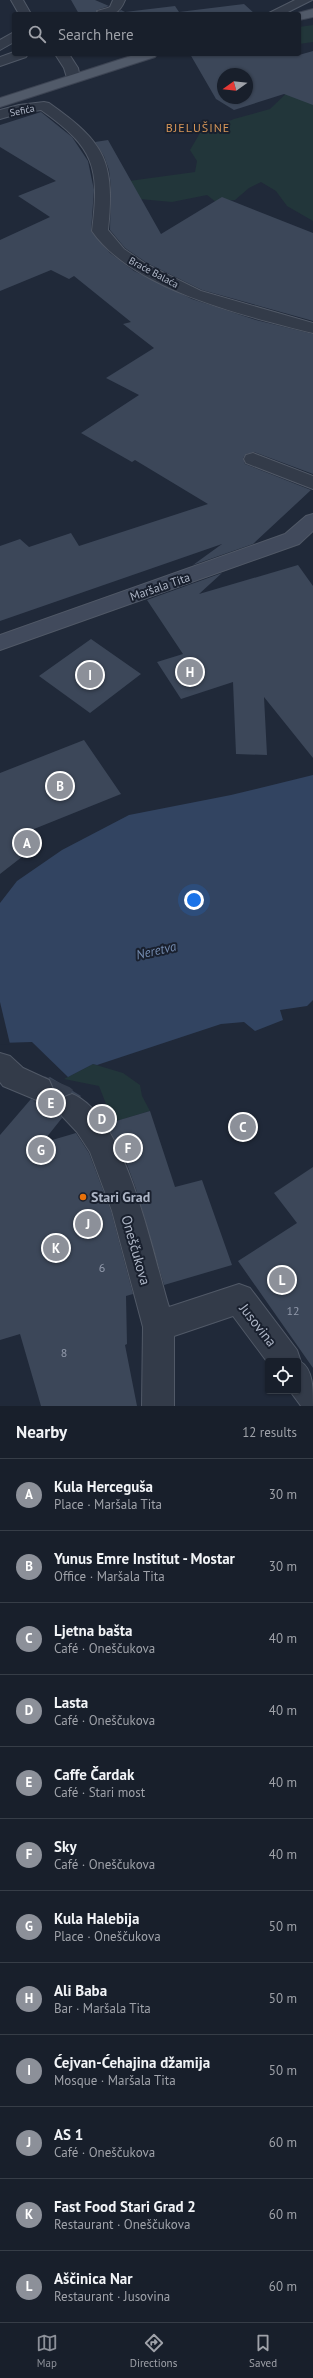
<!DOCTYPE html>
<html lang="en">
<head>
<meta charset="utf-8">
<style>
  body { margin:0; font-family:"PT Sans",sans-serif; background:#212733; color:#f1f3f6 }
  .controls { position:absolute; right:12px; bottom:12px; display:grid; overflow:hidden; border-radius:4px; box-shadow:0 1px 3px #0004 }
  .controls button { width:36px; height:36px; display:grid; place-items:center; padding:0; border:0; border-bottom:1px solid #363d47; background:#181f2b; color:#f1f3f6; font:20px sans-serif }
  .compass { position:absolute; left:217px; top:68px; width:36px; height:36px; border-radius:50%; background:#181f2b; box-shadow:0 1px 3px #0004; rotate:255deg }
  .you { position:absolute; left:194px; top:900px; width:14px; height:14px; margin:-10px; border:3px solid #fff; border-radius:50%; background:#1a73e8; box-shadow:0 0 0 6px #1a73e833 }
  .badge { display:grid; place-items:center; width:26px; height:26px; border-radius:50%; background:#8c9099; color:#fff; font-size:13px; font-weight:700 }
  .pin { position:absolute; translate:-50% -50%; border:2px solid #fff; box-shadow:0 1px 4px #0006 }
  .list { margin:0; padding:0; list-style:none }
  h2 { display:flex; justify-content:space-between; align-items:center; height:52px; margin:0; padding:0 16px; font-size:17px }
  h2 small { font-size:13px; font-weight:400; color:#9fa2a9 }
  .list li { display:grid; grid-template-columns:26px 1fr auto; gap:12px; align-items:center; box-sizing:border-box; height:72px; padding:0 16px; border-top:1px solid #363d47 }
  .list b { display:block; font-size:15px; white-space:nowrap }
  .list p { margin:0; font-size:13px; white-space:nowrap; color:#9fa2a9 }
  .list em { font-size:13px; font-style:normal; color:#9fa2a9 }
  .icon { flex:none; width:22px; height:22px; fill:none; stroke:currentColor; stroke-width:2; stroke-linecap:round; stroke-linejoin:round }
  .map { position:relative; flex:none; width:313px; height:1406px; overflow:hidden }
  .search { position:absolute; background:#181f2b; box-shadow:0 1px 3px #0004; left:12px; right:12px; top:12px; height:44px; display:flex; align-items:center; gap:10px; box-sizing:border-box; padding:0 14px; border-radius:4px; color:#9fa2a9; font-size:15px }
  .sheet { height:916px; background:#181f2b }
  nav { display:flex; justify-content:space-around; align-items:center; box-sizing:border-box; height:56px; border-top:1px solid #363d47; background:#181f2b; font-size:11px; color:#9fa2a9 }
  nav a { display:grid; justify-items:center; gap:2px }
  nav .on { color:#8c9099 }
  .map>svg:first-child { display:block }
  .green { fill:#22363a }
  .water { fill:#324461 }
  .pier { fill:#202939 }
  .building { fill:#3c4759; fill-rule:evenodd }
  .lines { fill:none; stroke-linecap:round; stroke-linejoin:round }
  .street-tunnel { stroke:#353e4e; stroke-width:28; stroke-dasharray:28 14; stroke-linecap:butt }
  .lane-casing { stroke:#515967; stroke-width:2 }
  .street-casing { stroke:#515967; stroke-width:2 }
  .secondary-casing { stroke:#515967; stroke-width:2 }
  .primary-casing { stroke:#3d4453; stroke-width:2 }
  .lane { fill:#333b49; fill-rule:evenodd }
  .street { fill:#333b49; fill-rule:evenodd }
  .secondary { fill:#414a5c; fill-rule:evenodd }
  .primary { fill:#515a69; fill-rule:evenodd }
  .food-dot { fill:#e8710a; stroke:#19202e; stroke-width:1.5 }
  .labels { text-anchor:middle; stroke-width:4; stroke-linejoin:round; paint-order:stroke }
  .far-street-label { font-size:10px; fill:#aeb6c6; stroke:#19202e }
  .far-quarter-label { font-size:12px; letter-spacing:1px; fill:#d79658; stroke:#19202e }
  .street-label { font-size:12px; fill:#aeb6c6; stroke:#19202e }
  .near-number-label { font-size:12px; fill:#929aab }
  .water-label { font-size:13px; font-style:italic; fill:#748baf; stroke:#19202e }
  .near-poi-label { font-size:14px; font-weight:bold; fill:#aeb6c6; stroke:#19202e; text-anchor:start }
  .near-street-label { font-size:14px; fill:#aeb6c6; stroke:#19202e }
</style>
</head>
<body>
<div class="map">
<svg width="313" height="1406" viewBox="0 0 313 1406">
  <rect width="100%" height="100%" fill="#202939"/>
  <path class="green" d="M 313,25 L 313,42 L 299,44 L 299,27 Z
    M 293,87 L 313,95 L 313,221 L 287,206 L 276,191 L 261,182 L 249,188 L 235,200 L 216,202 L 207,195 L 172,202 L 129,198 L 129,181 L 195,172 L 197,161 L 190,150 L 200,133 L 234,119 L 270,109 Z
    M 93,1064 L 123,1073 L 140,1085 L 142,1096 L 150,1111 L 113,1122 L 99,1086 L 64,1079 Z"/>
  <path class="water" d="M 313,775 L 313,1000 L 307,1006 L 280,1010 L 283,1020 L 255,1031 L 244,1022 L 221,1024 L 97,1065 L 93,1064 L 68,1077 L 32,1042 L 0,1043 L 0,903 L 17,881 L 62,850 L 129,815 L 231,795 Z"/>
  <path class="pier" d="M 0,1002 L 10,1044 L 0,1045 Z"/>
  <path class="building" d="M 71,0 L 95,0 L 109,6 L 97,10 L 97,14 L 79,14 Z
    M 244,4 L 255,14 L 115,14 L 121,10 L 125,12 L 175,6 L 179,12 Z
    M 313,51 L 313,105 L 284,94 L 234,110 L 216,99 L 190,54 L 299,55 ZM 223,74 L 247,74 L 247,98 L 223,98 Z
    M 41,112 L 72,137 L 88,161 L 94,190 L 91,231 L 110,253 L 134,271 L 192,299 L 256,320 L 313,334 L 313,474 L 254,452 L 246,454 L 243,458 L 245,464 L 311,490 L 253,544 L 193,565 L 222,544 L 0,621 L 0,546 L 20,539 L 29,547 L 71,533 L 79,546 L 208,504 L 135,460 L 132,462 L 81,433 L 139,395 L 106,378 L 154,348 L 123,324 L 131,322 L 74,276 L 69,279 L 51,270 L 0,291 L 0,240 L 50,217 L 18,196 L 56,181 L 0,147 L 0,125 Z
    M 108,140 L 161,234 L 222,197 L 313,233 L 313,321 L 202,290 L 147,263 L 125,248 L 110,230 L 111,187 L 109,170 L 104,156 L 95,142 Z
    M 298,565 L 313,586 L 313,758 L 264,697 L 267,755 L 236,754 L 233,682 L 181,699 L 157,662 L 183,654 L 147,600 L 222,573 L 199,594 Z
    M 91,639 L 141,674 L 90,713 L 39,676 Z
    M 84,740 L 121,794 L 34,829 L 36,846 L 0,874 L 0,773 Z
    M 50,1077 L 81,1096 L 80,1097 L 71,1093 L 61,1097 L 57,1108 L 62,1118 L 42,1143 L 76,1133 L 89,1153 L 111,1211 L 133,1294 L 126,1296 L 127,1344 L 125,1345 L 137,1406 L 41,1406 L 20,1334 L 0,1340 L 0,1135 L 31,1099 L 39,1102 L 50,1099 L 54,1088 L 48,1078 Z
    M 150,1111 L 175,1187 L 202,1180 L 232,1265 L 164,1285 L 136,1189 L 124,1156 L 106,1124 Z
    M 313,1167 L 313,1368 L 238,1261 L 297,1223 L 274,1193 Z"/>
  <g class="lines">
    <path class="street-tunnel" d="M 39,1089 L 62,1099 L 72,1107"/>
    <g class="lane-casing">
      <path id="lane" d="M 115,6 L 118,7 L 118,11 L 101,14 L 97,11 Z"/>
    </g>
    <g class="street-casing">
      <path id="street" d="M 11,0 L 23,0 L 31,14 L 19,14 Z
        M 113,0 L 125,0 C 119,15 113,14 98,14 L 110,7 Z
        M 295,0 L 312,0 L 284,14 L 267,14 Z
        M 14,32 L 14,42 L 0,50 L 0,40 Z
        M 14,52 L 14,54 L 28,54 L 26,57 L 0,66 L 0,57 Z
        M 55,54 L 69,54 L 78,68 L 80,78 L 78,81 L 68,81 L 64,68 Z
        M 44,102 L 49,103 C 106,143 115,162 108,230 L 124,249 L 146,264 L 201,291 L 313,323 L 313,333 C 246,316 133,290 92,231 C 100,167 95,148 41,110 L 21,113 L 0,119 L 0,110 L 19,105 Z
        M 253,453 L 313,476 L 313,489 L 246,463 L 244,459 L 246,455 Z
        M 0,1053 L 10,1056 L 23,1068 L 49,1080 L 53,1089 L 49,1098 L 39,1101 L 3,1086 L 0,1082 Z
        M 72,1094 C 126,1115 153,1256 169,1307 L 239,1284 L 250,1288 L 297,1350 L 301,1362 C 313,1369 313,1389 313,1406 L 301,1406 L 290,1391 L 298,1391 L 298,1361 L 268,1363 L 233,1316 L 174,1336 L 174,1406 L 142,1406 L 143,1327 L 112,1211 L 90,1152 L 77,1132 L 62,1116 L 58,1107 L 62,1098 Z"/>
    </g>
    <g class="secondary-casing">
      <path id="secondary" d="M 313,514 L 313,531 L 299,544 L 0,650 L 0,635 L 285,534 L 306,516 Z"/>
    </g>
    <g class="primary-casing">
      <path id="primary" d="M 313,9 L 313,17 L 299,20 L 299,14 L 294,14 Z
        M 137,54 L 157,54 L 155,57 L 0,107 L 0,98 Z"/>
    </g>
    <use href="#lane" class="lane"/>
    <use href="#street" class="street"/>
    <use href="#secondary" class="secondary"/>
    <use href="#primary" class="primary"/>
  </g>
  <circle class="food-dot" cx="83" cy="1197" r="4"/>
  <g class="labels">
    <g class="far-street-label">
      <text transform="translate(22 110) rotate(-12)" y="4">Sefića</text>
      <text transform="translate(154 272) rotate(28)" y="4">Braće Balaća</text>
    </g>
    <g class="far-quarter-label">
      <text x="198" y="132">BJELUŠINE</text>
    </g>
    <g class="street-label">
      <text transform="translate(160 587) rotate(-19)" y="4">Maršala Tita</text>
    </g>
    <g class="near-number-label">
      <text x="102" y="1272">6</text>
      <text x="293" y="1315">12</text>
      <text x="64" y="1357">8</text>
    </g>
    <g class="water-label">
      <text transform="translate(156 950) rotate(-13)" y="5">Neretva</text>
    </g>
    <g class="near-poi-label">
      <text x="91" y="1202">Stari Grad</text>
    </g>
    <g class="near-street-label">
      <text transform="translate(136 1250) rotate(74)" y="5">Oneščukova</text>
      <text transform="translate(258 1325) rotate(52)" y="5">Jusovina</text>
    </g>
  </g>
</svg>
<div class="controls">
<button><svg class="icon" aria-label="locate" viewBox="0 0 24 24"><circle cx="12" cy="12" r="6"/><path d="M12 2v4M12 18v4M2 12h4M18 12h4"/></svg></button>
</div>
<svg class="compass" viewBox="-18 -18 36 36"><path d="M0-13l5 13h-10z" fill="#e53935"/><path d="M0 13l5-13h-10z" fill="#9fa2a9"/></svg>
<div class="you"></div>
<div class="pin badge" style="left:27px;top:843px">A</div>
<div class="pin badge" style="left:60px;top:786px">B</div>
<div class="pin badge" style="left:243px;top:1127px">C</div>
<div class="pin badge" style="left:102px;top:1119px">D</div>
<div class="pin badge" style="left:51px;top:1103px">E</div>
<div class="pin badge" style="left:128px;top:1148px">F</div>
<div class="pin badge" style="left:41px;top:1150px">G</div>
<div class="pin badge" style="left:190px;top:672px">H</div>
<div class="pin badge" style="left:90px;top:675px">I</div>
<div class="pin badge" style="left:88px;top:1224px">J</div>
<div class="pin badge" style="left:56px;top:1248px">K</div>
<div class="pin badge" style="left:282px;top:1280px">L</div>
<div class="search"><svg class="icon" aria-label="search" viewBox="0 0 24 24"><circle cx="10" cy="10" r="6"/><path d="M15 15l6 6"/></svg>Search here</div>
</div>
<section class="sheet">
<h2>Nearby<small>12 results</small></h2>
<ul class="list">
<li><span class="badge">A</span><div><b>Kula Herceguša</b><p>Place · Maršala Tita</p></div><em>30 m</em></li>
<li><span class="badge">B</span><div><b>Yunus Emre Institut - Mostar</b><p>Office · Maršala Tita</p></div><em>30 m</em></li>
<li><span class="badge">C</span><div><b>Ljetna bašta</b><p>Café · Oneščukova</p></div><em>40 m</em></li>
<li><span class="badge">D</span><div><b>Lasta</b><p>Café · Oneščukova</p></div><em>40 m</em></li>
<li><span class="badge">E</span><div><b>Caffe Čardak</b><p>Café · Stari most</p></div><em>40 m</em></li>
<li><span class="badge">F</span><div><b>Sky</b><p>Café · Oneščukova</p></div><em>40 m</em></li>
<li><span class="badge">G</span><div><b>Kula Halebija</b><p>Place · Oneščukova</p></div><em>50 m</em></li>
<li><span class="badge">H</span><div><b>Ali Baba</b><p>Bar · Maršala Tita</p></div><em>50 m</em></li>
<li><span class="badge">I</span><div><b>Ćejvan-Ćehajina džamija</b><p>Mosque · Maršala Tita</p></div><em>50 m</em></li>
<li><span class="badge">J</span><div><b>AS 1</b><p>Café · Oneščukova</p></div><em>60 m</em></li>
<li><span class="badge">K</span><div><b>Fast Food Stari Grad 2</b><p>Restaurant · Oneščukova</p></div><em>60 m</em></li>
<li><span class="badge">L</span><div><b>Aščinica Nar</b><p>Restaurant · Jusovina</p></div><em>60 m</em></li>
</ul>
</section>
<nav>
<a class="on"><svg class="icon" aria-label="map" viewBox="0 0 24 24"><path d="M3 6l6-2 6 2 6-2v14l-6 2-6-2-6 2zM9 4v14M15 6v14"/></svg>Map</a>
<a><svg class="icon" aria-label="directions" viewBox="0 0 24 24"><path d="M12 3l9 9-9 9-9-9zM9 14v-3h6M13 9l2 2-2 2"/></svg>Directions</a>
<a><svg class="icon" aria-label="saved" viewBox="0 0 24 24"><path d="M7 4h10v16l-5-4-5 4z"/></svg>Saved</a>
</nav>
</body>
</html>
